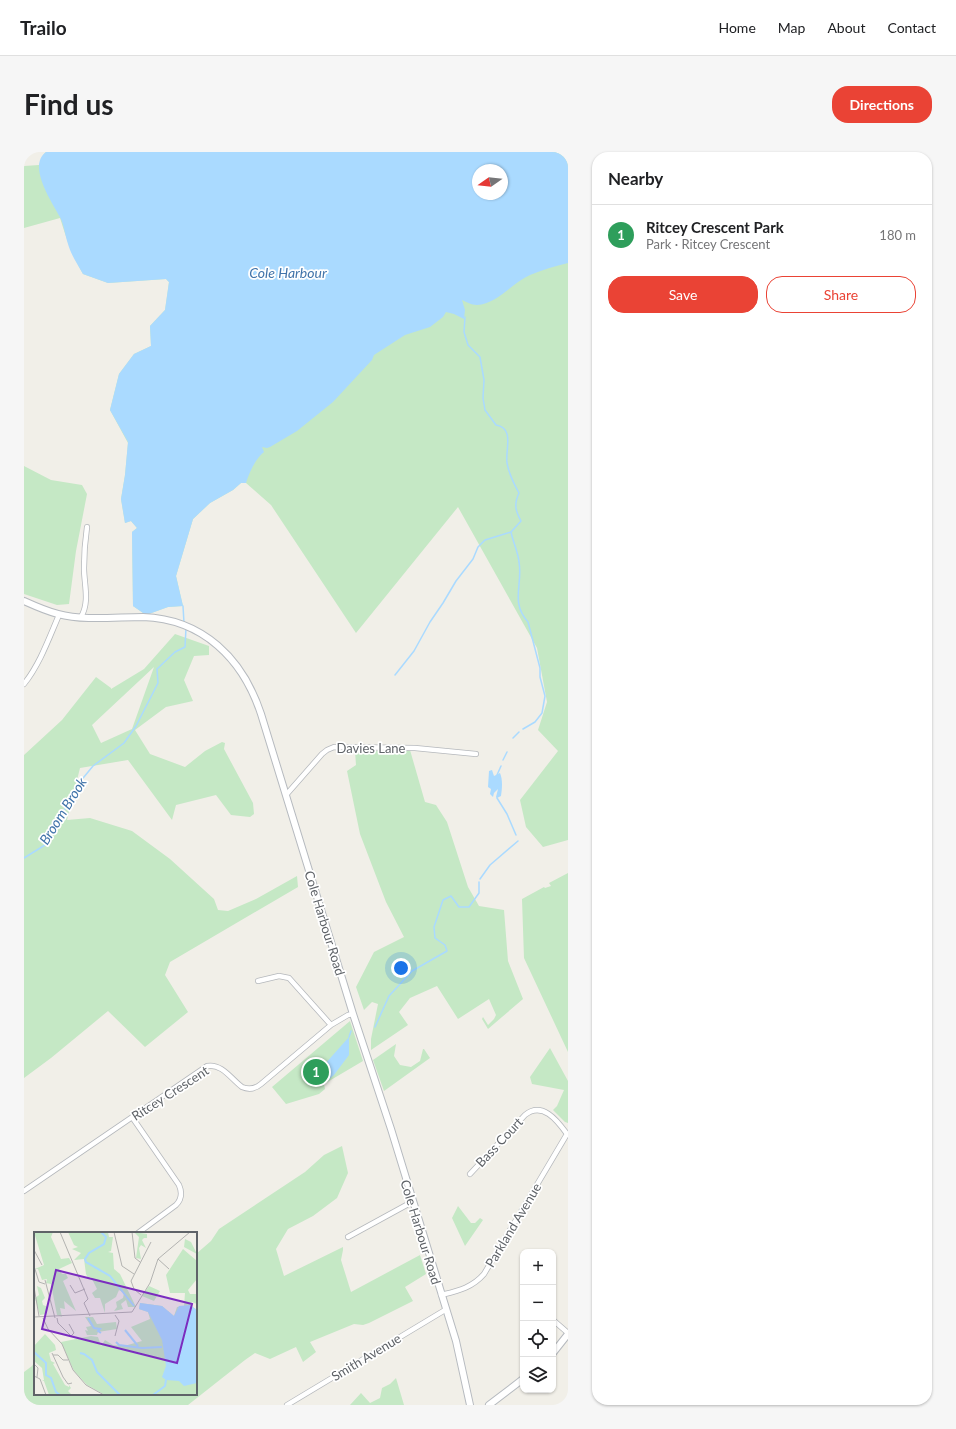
<!DOCTYPE html>
<html lang="en">
<head>
<meta charset="utf-8">
<style>
  body { margin:0; font-family:Lato,sans-serif; background:#f6f6f6; color:#202124 }
  .controls { position:absolute; right:12px; bottom:12px; display:grid; overflow:hidden; border-radius:8px; box-shadow:0 1px 3px #0004 }
  .controls button { width:36px; height:36px; display:grid; place-items:center; padding:0; border:0; border-bottom:1px solid #e0e0e0; background:#fff; color:#202124; font:20px sans-serif }
  .compass { position:absolute; left:448px; top:12px; width:36px; height:36px; border-radius:50%; background:#fff; box-shadow:0 1px 3px #0004; rotate:256deg }
  .you { position:absolute; left:377px; top:816px; width:14px; height:14px; margin:-10px; border:3px solid #fff; border-radius:50%; background:#1a73e8; box-shadow:0 0 0 6px #1a73e833 }
  .badge { display:grid; place-items:center; width:26px; height:26px; border-radius:50%; background:#ea4335; color:#fff; font-size:13px; font-weight:700 }
  .pin { position:absolute; translate:-50% -50%; border:2px solid #fff; box-shadow:0 1px 4px #0006 }
  .list { margin:0; padding:0; list-style:none }
  h2 { display:flex; justify-content:space-between; align-items:center; height:52px; margin:0; padding:0 16px; font-size:17px }
  h2 small { font-size:13px; font-weight:400; color:#757577 }
  .list li { display:grid; grid-template-columns:26px 1fr auto; gap:12px; align-items:center; box-sizing:border-box; height:60px; padding:0 16px; border-top:1px solid #e0e0e0 }
  .list b { display:block; font-size:15px; white-space:nowrap }
  .list p { margin:0; font-size:13px; white-space:nowrap; color:#757577 }
  .list em { font-size:13px; font-style:normal; color:#757577 }
  .actions { display:flex; gap:8px; padding:12px 16px }
  .actions a { flex:1; padding:9px 0; border:1px solid #ea4335; border-radius:16px; text-align:center; font-size:14px; color:#ea4335 }
  .actions .main { background:#ea4335; color:#fff }
  .icon { flex:none; width:22px; height:22px; fill:none; stroke:currentColor; stroke-width:2; stroke-linecap:round; stroke-linejoin:round }
  .map { position:relative; flex:none; width:544px; height:1253px; overflow:hidden; border-radius:16px }
  header { display:flex; align-items:center; gap:24px; box-sizing:border-box; height:56px; padding:0 20px; background:#fff; border-bottom:1px solid #e0e0e0 }
  header strong { font-size:19px }
  nav { display:flex; gap:22px; margin-inline-start:auto; font-size:14px }
  .intro { display:flex; align-items:center; justify-content:space-between; box-sizing:border-box; height:96px; padding:0 24px }
  h1 { margin:0; font-size:28px }
  .button { padding:10px 18px; border-radius:16px; background:#ea4335; color:#fff; font-size:14px; font-weight:700 }
  main { display:flex; gap:24px; padding:0 24px }
  aside { flex:1; background:#fff; border-radius:16px; box-shadow:0 1px 3px #0004 }
  .map>svg:first-child { display:block }
  .green { fill:#c5e8c5; fill-rule:evenodd }
  .water { fill:#aadaff; fill-rule:evenodd }
  .lines { fill:none; stroke-linecap:round; stroke-linejoin:round }
  .stream { stroke:#aadaff; stroke-width:1.5 }
  .minor-casing { stroke:#b5b8bc; stroke-width:6 }
  .secondary-casing { stroke:#b6babf; stroke-width:8 }
  .minor { stroke:#fff; stroke-width:4.5 }
  .secondary { stroke:#fff; stroke-width:6 }
  .labels { text-anchor:middle; stroke-width:3.5; stroke-linejoin:round; paint-order:stroke }
  .street-label { font-size:13px; fill:#5f6368; stroke:#fff }
  .water-label { font-size:14px; font-style:italic; fill:#4174aa; stroke:#fff }
  .inset-river { fill:none; stroke:#aadaff; stroke-width:2 }
  .inset-road { fill:none; stroke:#b3b3b1; stroke-width:1 }
  .view { fill:#7b2cbf; fill-opacity:0.15; stroke:#7b2cbf; stroke-width:2 }
  .inset-edge { fill:none; stroke:#5f6368; stroke-width:2 }
</style>
</head>
<body>
<header>
<strong>Trailo</strong>
<nav><a>Home</a><a>Map</a><a>About</a><a>Contact</a></nav>
</header>
<div class="intro"><h1>Find us</h1><a class="button">Directions</a></div>
<main>
<div class="map">
<svg width="544" height="1253" viewBox="0 0 544 1253">
  <rect width="100%" height="100%" fill="#f1efe8"/>
  <path class="green" d="M 22,0 L 544,0 L 544,688 L 519,695 L 502,675 L 496,648 L 534,599 L 514,578 L 523,550 L 513,496 L 434,355 L 332,481 L 247,353 L 222,331 L 217,331 L 209,338 L 186,351 L 169,367 L 152,424 L 159,454 L 144,455 L 122,463 L 109,454 L 108,380 L 113,376 L 107,369 L 101,371 L 97,347 L 101,323 L 104,291 L 86,258 L 95,222 L 110,202 L 127,194 L 126,174 L 141,158 L 145,130 L 142,127 L 84,131 L 59,122 C 48,103 43,88 36,66 L 0,76 L 0,14 L 15,13 L 20,2 ZM 454,18 L 478,18 L 478,42 L 454,42 Z
    M 0,314 L 27,328 L 58,333 L 63,342 L 52,399 L 45,452 L 33,453 L 0,442 Z
    M 151,482 L 185,494 L 185,503 L 170,504 L 160,528 L 169,549 L 142,555 L 111,578 L 126,602 L 161,615 L 181,599 L 198,590 L 201,591 L 200,597 L 229,651 L 230,662 L 226,665 L 207,663 L 192,643 L 152,653 L 148,668 L 104,608 L 56,616 L 43,668 L 66,666 L 108,679 L 146,707 L 190,747 L 194,758 L 204,759 L 232,747 L 273,724 L 274,735 L 146,810 L 141,823 L 164,860 L 121,895 L 84,859 L 27,906 L 0,926 L 0,603 L 38,568 L 72,525 L 87,536 L 87,537 L 120,517 ZM 130,515 L 108,577 L 77,591 L 68,573 Z
    M 386,598 L 401,650 L 412,653 L 423,670 L 444,735 L 455,754 L 480,758 L 484,809 L 499,847 L 464,877 L 458,867 L 459,865 L 464,873 L 470,867 L 472,863 L 465,847 L 434,867 L 413,834 L 386,846 L 375,860 L 384,873 L 347,898 L 347,887 L 354,852 L 348,850 L 340,858 L 332,835 L 350,800 L 380,785 L 362,750 L 336,682 L 323,619 L 332,613 L 331,599 Z
    M 544,721 L 544,900 L 500,806 L 498,747 L 520,735 L 521,736 L 527,734 L 525,731 Z
    M 326,869 L 339,909 L 300,932 L 301,937 L 295,942 L 262,952 L 248,935 Z
    M 372,892 L 370,904 L 376,913 L 387,915 L 396,909 L 399,897 L 400,897 L 406,906 L 360,939 L 349,908 Z
    M 526,896 L 544,929 L 544,971 L 541,970 L 529,958 L 533,954 L 540,938 L 508,932 L 506,925 Z
    M 318,994 L 324,1021 L 313,1046 L 289,1064 L 264,1077 L 252,1097 L 260,1124 L 319,1095 L 319,1098 L 317,1108 L 327,1140 L 396,1103 L 402,1122 L 381,1135 L 389,1149 L 345,1171 L 339,1173 L 330,1172 L 286,1190 L 292,1200 L 279,1210 L 272,1195 L 246,1207 L 231,1201 L 221,1208 L 164,1253 L 0,1253 L 0,1220 L 8,1214 L 11,1209 L 11,1242 L 172,1242 L 172,1102 L 187,1089 L 195,1077 L 281,1020 L 300,1003 Z
    M 434,1054 L 447,1071 L 451,1071 L 456,1066 L 459,1068 L 441,1094 L 428,1066 Z
    M 372,1226 L 380,1253 L 326,1253 L 337,1241 L 346,1251 L 356,1246 L 358,1236 L 366,1232 Z"/>
  <path class="water" d="M 22,0 L 544,0 L 544,111 C 531,114 518,118 506,123 C 488,131 473,152 453,153 C 447,153 443,150 438,148 L 441,158 L 440,167 L 430,162 L 422,160 L 419,165 L 406,175 L 381,183 L 350,203 L 348,208 L 309,250 L 273,279 L 246,295 L 243,296 L 238,295 L 240,300 C 231,307 225,321 222,331 L 217,331 L 209,338 L 186,351 L 169,367 L 152,424 L 159,454 L 144,455 L 122,463 L 109,454 L 108,380 L 113,376 L 107,369 L 101,371 L 97,347 L 101,323 L 104,290 L 86,258 L 95,222 L 110,202 L 127,194 L 126,174 L 141,158 L 145,130 L 142,127 L 84,131 L 59,122 C 54,113 47,103 44,92 C 41,83 40,73 36,65 C 28,50 3,14 22,0 ZM 454,18 L 478,18 L 478,42 L 454,42 Z
    M 468,618 L 470,624 L 476,621 C 479,628 478,637 477,644 L 473,646 L 472,645 L 474,637 L 470,641 L 469,645 L 466,642 L 467,637 L 464,635 L 465,619 Z
    M 325,885 L 325,903 L 310,923 L 302,930 L 300,924 L 300,913 Z"/>
  <g class="lines">
    <path class="stream" d="M 487,380 C 489,390 494,400 495,410 C 499,433 486,450 504,470 L 516,516 L 516,525 L 521,544 L 518,561 L 511,570 L 499,577
      M 159,454 L 160,471
      M 371,523 L 390,499 L 406,470 L 419,451 L 432,429 L 449,407 L 454,395 L 461,388 L 487,380 L 497,369 C 491,358 490,352 495,341 C 490,332 485,322 483,311 C 481,298 491,276 472,273 L 461,258 L 459,246 L 460,228 L 456,205 L 444,193 L 440,180 L 441,165
      M 489,586 L 495,580
      M 479,608 L 483,600
      M 473,623 L 477,614
      M 473,646 L 483,662 L 492,683
      M 0,706 L 21,693 L 55,631 L 69,614 L 100,591 L 112,574 L 134,531 L 133,517 L 151,500 L 161,495 L 162,476
      M 456,727 L 466,713 L 494,689
      M 351,875 L 365,844 L 388,819 L 423,799 L 421,793 L 411,786 L 410,775 L 419,748 L 427,744 L 435,755 L 445,755 L 455,741 L 455,730
      M 325,885 L 327,879"/>
    <g class="minor-casing">
      <path id="minor" d="M 57,465 C 66,450 60,432 60,416 C 60,402 61,389 63,375
        M 0,532 C 16,512 25,486 35,463
        M 262,643 L 298,602 L 303,598 L 310,595 L 391,596 L 452,602
        M 234,829 L 255,824 L 265,826 L 307,873
        M 108,965 L 155,1033 C 158,1040 158,1047 152,1053 L 114,1081
        M 0,1039 L 183,914 C 198,911 208,928 218,935 C 225,938 231,937 237,932 L 307,873 L 324,863 L 329,862
        M 324,1085 L 388,1050
        M 417,1143 C 433,1139 448,1136 460,1122 L 543,982 C 533,968 518,949 501,963 L 446,1022
        M 529,1168 L 544,1181
        M 263,1253 L 421,1158"/>
    </g>
    <g class="secondary-casing">
      <path id="secondary" d="M 0,449 C 11,454 22,459 34,462 C 60,469 92,465 119,465 C 179,467 219,507 237,562 L 329,862 L 367,977 L 432,1189 L 446,1253
        M 529,1201 L 544,1182
        M 465,1253 L 499,1227"/>
    </g>
    <use href="#minor" class="minor"/>
    <use href="#secondary" class="secondary"/>
  </g>
  <g class="labels">
    <g class="street-label">
      <text x="347" y="601">Davies Lane</text>
      <text transform="translate(301 771) rotate(73)" y="5">Cole Harbour Road</text>
      <text transform="translate(146 941) rotate(-33)" y="5">Ritcey Crescent</text>
      <text transform="translate(475 990) rotate(-47)" y="5">Bass Court</text>
      <text transform="translate(489 1073) rotate(-59)" y="5">Parkland Avenue</text>
      <text transform="translate(397 1080) rotate(73)" y="5">Cole Harbour Road</text>
      <text transform="translate(342 1205) rotate(-31)" y="5">Smith Avenue</text>
    </g>
    <g class="water-label">
      <text x="264" y="126">Cole Harbour</text>
      <text transform="translate(39 659) rotate(-58)" y="5">Broom Brook</text>
    </g>
  </g>
  <g transform="translate(10 1080)">
    <rect width="163" height="163" fill="#f1efe8"/>
    <path d="M 0,0 L 19,0 L 17,5 L 27,27 L 35,26 L 38,31 L 25,37 L 28,42 L 32,42 L 34,46 L 29,49 L 42,79 L 30,69 L 31,77 L 26,76 L 28,85 L 23,83 L 17,52 L 12,51 L 13,47 L 8,48 L 4,37 L 1,37 L 10,33 ZM 34,0 L 74,0 L 75,5 L 79,5 L 77,19 L 74,20 L 79,21 L 80,37 L 86,42 L 102,75 L 94,75 L 92,68 L 87,72 L 89,77 L 80,79 L 83,75 L 82,70 L 89,66 L 90,61 L 85,58 L 82,65 L 71,72 L 71,81 L 66,66 L 61,66 L 58,61 L 63,57 L 57,45 L 54,46 L 52,42 L 50,27 L 40,28 L 47,21 L 38,17 L 44,15 L 40,13 ZM 100,0 L 113,2 L 113,6 L 110,6 L 108,8 L 112,16 L 107,13 L 105,16 L 107,27 L 102,26 L 105,5 ZM 151,7 L 157,10 L 163,22 L 150,15 ZM 149,17 L 163,29 L 163,47 L 154,58 L 156,62 L 163,62 L 163,72 L 158,70 L 156,73 L 163,78 L 163,163 L 71,163 L 53,153 L 40,139 L 27,110 L 57,104 L 64,105 L 67,114 L 71,108 L 79,113 L 90,114 L 108,109 L 97,95 L 116,87 L 114,80 L 105,77 L 106,71 L 128,74 L 140,84 L 143,75 L 150,74 L 151,61 L 136,61 L 132,43 ZM 3,54 L 7,56 L 11,66 L 8,69 L 9,73 L 14,75 L 12,82 L 6,83 L 1,66 L 5,63 ZM 115,54 L 126,59 L 120,69 L 108,64 ZM 51,85 L 59,85 L 63,92 L 82,90 L 83,97 L 64,100 L 63,103 L 53,103 L 51,98 L 54,99 L 52,95 L 57,94 ZM 11,102 L 21,113 L 22,118 L 15,121 L 17,129 L 21,131 L 19,132 L 31,153 L 35,155 L 35,153 L 37,156 L 34,159 L 38,163 L 15,163 L 10,149 L 8,149 L 10,148 L 8,136 L 0,129 L 0,114 Z" fill="#c5e8c5"/>
    <path d="M 106,71 L 128,74 L 140,84 L 145,74 L 156,73 L 163,78 L 163,151 L 150,154 L 145,149 L 132,148 L 128,145 L 132,134 L 128,108 L 114,80 L 105,77 Z" fill="#aadaff"/>
    <path class="inset-river" d="M 67,0 L 72,5 L 70,12 L 55,21 L 51,27 L 52,30 L 76,44 L 100,74M 54,86 L 60,96 L 66,97 L 64,99 L 67,101M 91,98 L 104,114M 82,110 L 85,113 L 108,116 L 128,115M 0,120 L 12,131 L 12,143 L 17,146 L 22,160 L 26,163M 46,121 L 50,122 L 58,128 L 63,140 L 86,163M 119,163 L 131,154 L 132,148"/>
    <path class="inset-road" d="M 26,0 L 54,67 L 50,71 L 56,84M 80,0 L 88,34 L 100,42M 98,0 L 101,26 L 106,30M 0,18 L 8,33M 124,27 L 135,37M 0,34 L 5,50 L 11,52M 11,48 L 21,86M 36,53 L 41,61 L 51,57M 0,55 L 5,84M 107,63 L 100,57 L 97,49 L 117,10M 0,85 L 98,80 L 116,51 L 124,27 L 156,0M 9,86 L 14,97 L 28,112 L 39,138 L 52,153 L 70,163M 23,86 L 24,91 L 37,104 L 40,101 L 35,92M 81,104 L 85,89 L 81,83M 18,121 L 29,145 L 34,152 L 38,151M 19,123 L 24,123 L 29,128 L 34,128M 0,132 L 4,136 L 3,145M 0,144 L 6,147 L 12,163"/>
    <path class="view" d="M 22,38 L 158,72 L 143,131 L 8,97 Z"/>
    <rect width="163" height="163" class="inset-edge"/>
  </g>
</svg>
<div class="controls">
<button>+</button>
<button>−</button>
<button><svg class="icon" aria-label="locate" viewBox="0 0 24 24"><circle cx="12" cy="12" r="6"/><path d="M12 2v4M12 18v4M2 12h4M18 12h4"/></svg></button>
<button><svg class="icon" aria-label="layers" viewBox="0 0 24 24"><path d="M12 4l9 5-9 5-9-5zM3 14l9 5 9-5"/></svg></button>
</div>
<svg class="compass" viewBox="-18 -18 36 36"><path d="M0-13l5 13h-10z" fill="#e53935"/><path d="M0 13l5-13h-10z" fill="#757577"/></svg>
<div class="you"></div>
<div class="pin badge" style="left:292px;top:920px;background:#2e9e5b">1</div>
</div>
<aside>
<h2>Nearby<small></small></h2>
<ul class="list">
<li><span class="badge" style="background:#2e9e5b">1</span><div><b>Ritcey Crescent Park</b><p>Park · Ritcey Crescent</p></div><em>180 m</em></li>
</ul>
<div class="actions"><a class="main">Save</a><a>Share</a></div>
</aside>
</main>
</body>
</html>
